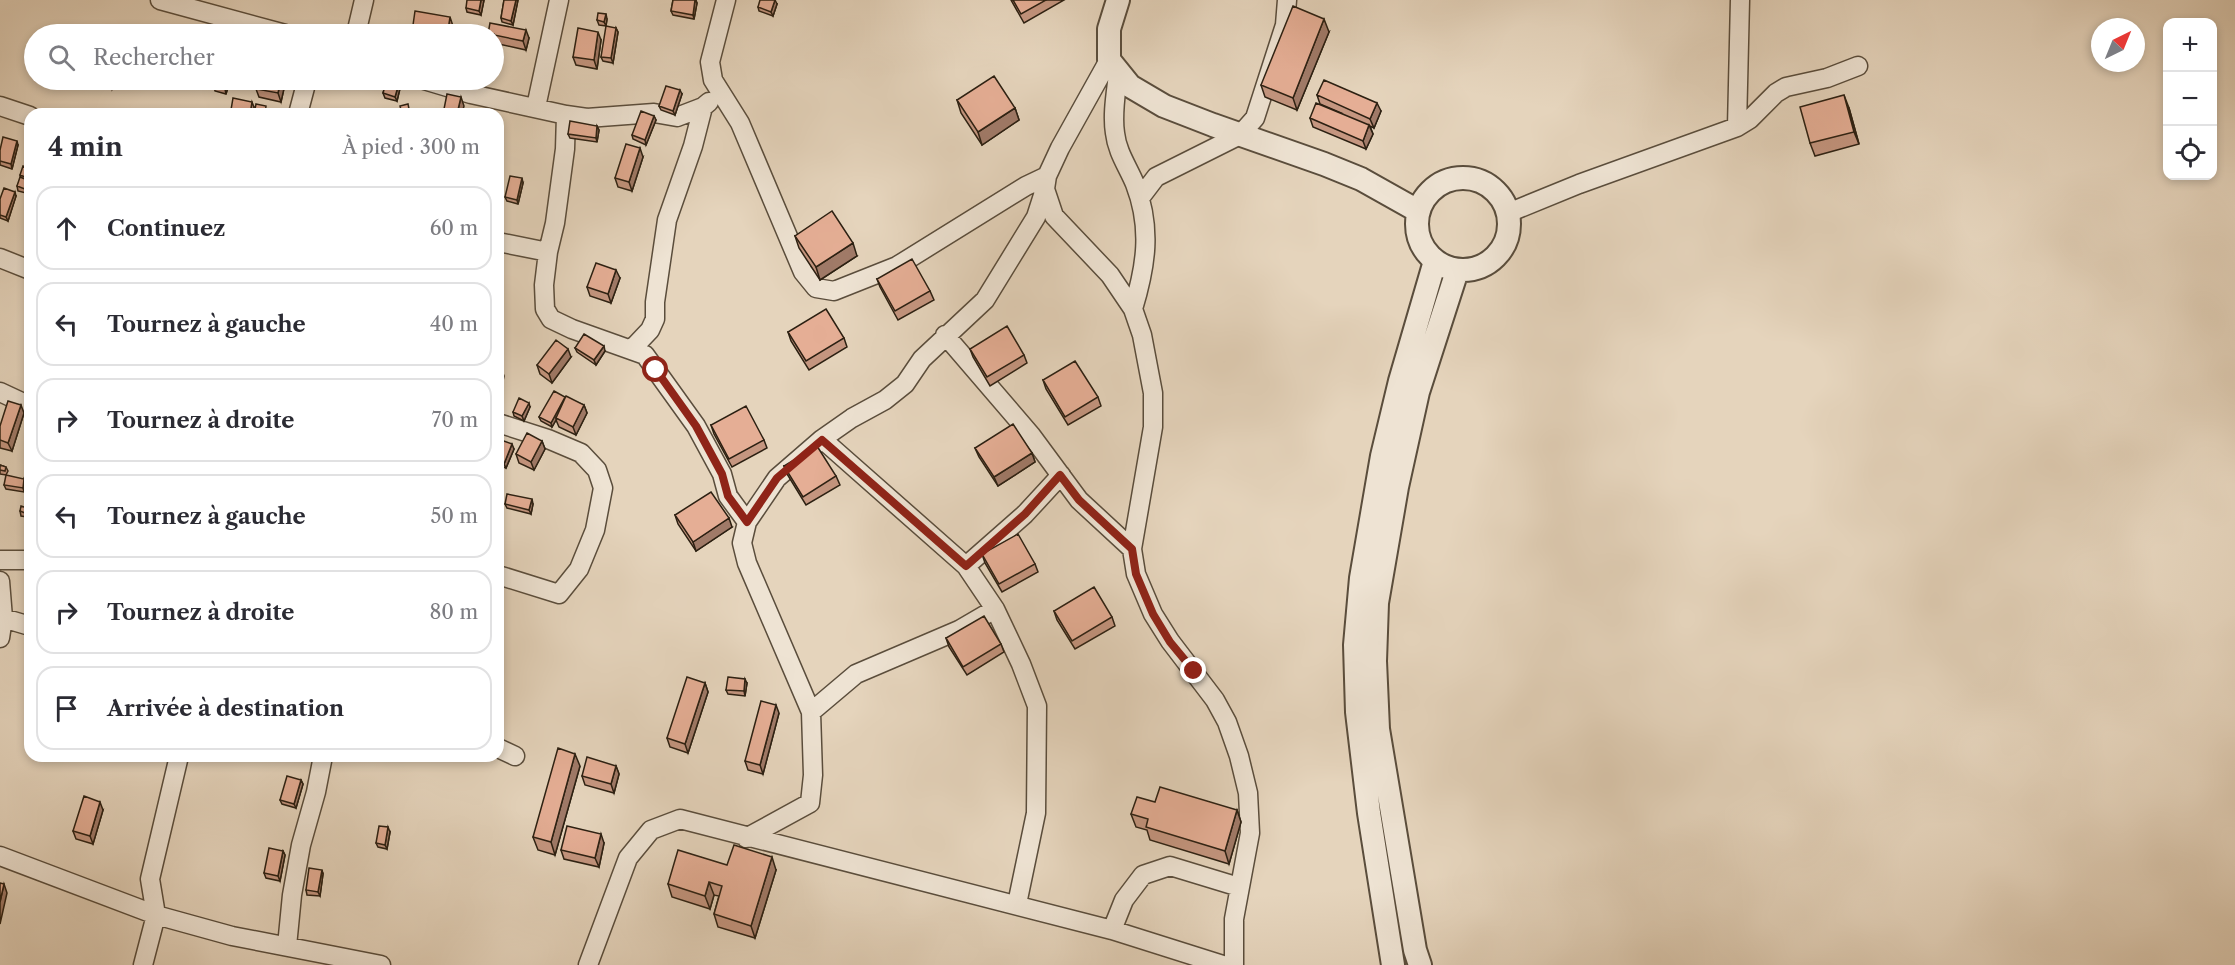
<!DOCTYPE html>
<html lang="fr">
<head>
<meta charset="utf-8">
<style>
  body { margin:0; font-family:"Libre Caslon Text",serif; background:#f2f2f3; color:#2b2b33 }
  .controls { position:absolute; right:18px; top:18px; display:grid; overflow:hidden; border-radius:12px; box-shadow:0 3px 9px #0003 }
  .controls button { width:54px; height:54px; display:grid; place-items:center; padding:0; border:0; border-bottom:2px solid #e1e1e2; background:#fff; color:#2b2b33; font:30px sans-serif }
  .compass { position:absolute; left:2091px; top:18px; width:54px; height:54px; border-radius:50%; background:#fff; box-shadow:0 3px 9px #0003; rotate:43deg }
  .stop { position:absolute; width:18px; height:18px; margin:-14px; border:4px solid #8f2418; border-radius:50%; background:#fff }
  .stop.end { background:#8f2418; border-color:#fff; box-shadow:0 2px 6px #0008 }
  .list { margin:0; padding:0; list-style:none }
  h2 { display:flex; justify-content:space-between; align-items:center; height:78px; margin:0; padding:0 24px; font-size:26px }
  h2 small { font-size:20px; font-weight:400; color:#7c7c81 }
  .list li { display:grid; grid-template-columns:39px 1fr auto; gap:18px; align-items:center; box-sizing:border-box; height:84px; margin:0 12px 12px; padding:0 12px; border:2px solid #e1e1e2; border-radius:18px }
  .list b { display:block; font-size:22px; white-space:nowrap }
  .list em { font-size:20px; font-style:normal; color:#7c7c81 }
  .icon { flex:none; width:33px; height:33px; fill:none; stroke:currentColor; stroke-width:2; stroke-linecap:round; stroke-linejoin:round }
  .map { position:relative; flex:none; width:2235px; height:965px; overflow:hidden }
  .search { position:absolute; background:#fff; box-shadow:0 3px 9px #0003; left:24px; top:24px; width:480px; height:66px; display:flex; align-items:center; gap:15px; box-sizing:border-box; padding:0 21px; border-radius:33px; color:#7c7c81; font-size:22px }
  .panel { position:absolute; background:#fff; box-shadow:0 3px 9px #0003; left:24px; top:108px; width:480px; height:654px; border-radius:18px }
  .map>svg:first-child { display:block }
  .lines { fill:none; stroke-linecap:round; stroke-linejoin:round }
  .minor-casing { stroke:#5a4d3c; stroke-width:21 }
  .tertiary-casing { stroke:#5a4d3c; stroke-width:26 }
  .minor { stroke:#eee3d3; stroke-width:18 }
  .tertiary { stroke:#eee3d3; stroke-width:22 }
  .wall { fill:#c59680; stroke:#2c2012; stroke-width:1.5 }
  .shaded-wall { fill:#a07a68; stroke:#2c2012; stroke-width:1.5 }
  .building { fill:#e5ae95; stroke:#2c2012; stroke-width:1.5 }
  .route { stroke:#8f2418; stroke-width:8 }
</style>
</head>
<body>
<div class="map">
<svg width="2235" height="965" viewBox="0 0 2235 965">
  <rect width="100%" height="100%" fill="#e5d4bc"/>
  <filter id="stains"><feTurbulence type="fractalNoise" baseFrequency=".00333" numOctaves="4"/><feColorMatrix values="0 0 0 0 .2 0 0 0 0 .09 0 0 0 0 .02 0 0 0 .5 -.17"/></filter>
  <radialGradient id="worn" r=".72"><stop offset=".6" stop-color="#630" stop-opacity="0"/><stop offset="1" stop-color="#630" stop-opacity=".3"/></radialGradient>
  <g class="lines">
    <g class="minor-casing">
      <path id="minor" d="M 160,0 L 285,34
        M 726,0 L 710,62 L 713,80 L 740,123 L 803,272 L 816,288 L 834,291 L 897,266 L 1026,186 L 1047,176
        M 356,34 L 364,0
        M 1109,60 L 1060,148 L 1047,176 L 1045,189 L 1054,216 L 1110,275 L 1133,309 L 1142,335 L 1153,393 L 1153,427 L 1132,549 L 1136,574 L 1153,614 L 1170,641 L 1215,700 L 1227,722 L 1239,756 L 1248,793 L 1250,833 L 1234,919 L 1234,965
        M 1118,74 C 1116,93 1112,114 1115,133 C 1117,152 1128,167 1135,184 C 1152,228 1146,266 1133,309
        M 424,80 L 471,94 L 566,115 L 565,149 L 555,223 L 548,252 L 544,285 L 545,309 L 551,319 L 572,329 L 645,355 L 696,426 L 722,474 L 728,496 L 747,522
        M 0,106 L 30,116
        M 536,107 L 559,0
        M 298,114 L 307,80
        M 566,115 L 587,118 L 654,113 L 677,117 L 703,107 L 709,102
        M 1737,127 L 1740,0
        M 1140,198 L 1156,177 L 1240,135 L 1255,118 L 1285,25 L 1287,0
        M 1508,213 L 1579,184 L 1737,127 L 1750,119 L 1776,93 L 1786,87 L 1827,78 L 1858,66
        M 498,242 L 548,252
        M 0,258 L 30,270
        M 945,335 L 1031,435 L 1079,500 L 1132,549
        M 631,350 L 650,330 L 655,319 L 655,302 L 667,220 L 693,146 L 703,107
        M 0,392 L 30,406
        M 498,423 L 548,439 L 581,453 L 597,470 L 603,488 L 595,530 L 579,569 L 559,594 L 498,575
        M 822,439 L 966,566 L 995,609 L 1021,664 L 1037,706 L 1036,813 L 1017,904
        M 0,560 L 30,560
        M 966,566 L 1025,514 L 1061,475
        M 0,581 L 3,618 L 0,638
        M 3,618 L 30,626
        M 811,712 L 856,674 L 959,630 L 995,609
        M 498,748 L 515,756
        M 746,838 L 810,803 L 813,775 L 811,712 L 747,563 L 742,543 L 747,522 L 777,478 L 822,439 L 852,418 L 885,400 L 905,384 L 922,359 L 985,300 L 1036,217 L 1045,189
        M 0,856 L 156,915 L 232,936 L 381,965
        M 1112,930 L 1124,900 L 1143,875 L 1170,866 L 1239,887
        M 287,946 L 292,895 L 301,845 L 316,792 L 323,756
        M 143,965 L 156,915 L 150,879 L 179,756
        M 588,965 L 628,858 L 651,830 L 680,819 L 1112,930 L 1223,965"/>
    </g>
    <g class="tertiary-casing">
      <path id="tertiary" d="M 1118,0 L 1109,29 L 1109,60 L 1130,86 L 1164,106 L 1213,125 L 1324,164 L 1361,179 L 1418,211
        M1417 224a46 46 0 1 1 92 0a46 46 0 1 1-92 0Z
        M 1393,965 L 1369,813 L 1357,712 L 1355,645 L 1361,578 L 1382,456 L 1400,381 L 1435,261
        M 1420,965 L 1415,950 L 1378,729 L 1375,661 L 1377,603 L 1397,487 L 1418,392 L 1457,271"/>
    </g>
    <use href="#minor" class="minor"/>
    <use href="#tertiary" class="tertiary"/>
  </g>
  <path class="wall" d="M 484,0 L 481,15 L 467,12 L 466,8 Z
    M 504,0 L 518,0 L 513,25 L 502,22 L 501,18 Z
    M 673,0 L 696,0 L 697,3 L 694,19 L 673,15 L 671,11 Z
    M 1011,0 L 1064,0 L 1024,23 Z
    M 777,4 L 773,16 L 759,11 L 758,7 Z
    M 607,19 L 606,26 L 599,25 L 597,20 Z
    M 413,25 L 453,26 L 452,34 L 424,34 L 417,33 Z
    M 616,28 L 618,32 L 613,63 L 603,61 L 601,57 Z
    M 1329,32 L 1297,110 L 1265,97 L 1261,85 Z
    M 494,34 L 529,38 L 526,50 L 494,43 Z
    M 601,40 L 597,69 L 576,65 L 573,57 Z
    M 98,80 L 115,80 L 112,89 L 99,85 Z
    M 216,80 L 230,80 L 226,94 L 215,91 L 214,86 Z
    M 257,80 L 284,80 L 285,84 L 281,102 L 259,97 L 256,89 Z
    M 387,80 L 402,80 L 397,101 L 385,98 L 383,93 Z
    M 682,94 L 675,115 L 661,110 L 659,106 Z
    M 1317,95 L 1381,111 L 1374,128 L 1370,126 L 1373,134 L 1366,149 L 1313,127 L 1310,118 L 1341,113 L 1320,104 Z
    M 957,100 L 1015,108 L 1019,120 L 982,145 L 961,113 Z
    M 254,107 L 253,114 L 232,114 L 231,110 Z
    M 1849,108 L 1859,144 L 1815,156 L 1810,143 Z
    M 654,116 L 656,120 L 646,145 L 633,139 L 632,135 Z
    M 597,126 L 599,130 L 597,142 L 570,138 L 568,134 Z
    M 18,145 L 12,169 L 0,165 L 0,150 Z
    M 643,157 L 632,191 L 618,187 L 615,178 Z
    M 30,169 L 30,194 L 18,191 L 17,186 L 21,178 L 20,175 Z
    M 523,183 L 518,204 L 507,201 L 505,197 Z
    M 16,196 L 8,221 L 0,218 L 0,199 Z
    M 795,236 L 857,256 L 820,280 L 799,248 Z
    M 620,278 L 611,303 L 590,296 L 587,287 Z
    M 877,279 L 930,291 L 934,300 L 898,320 L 880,287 Z
    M 788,332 L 844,338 L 847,347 L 809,370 L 791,341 Z
    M 575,348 L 605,351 L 596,365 L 577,352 Z
    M 970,349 L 1024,355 L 1027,363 L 990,386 L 973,357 Z
    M 571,357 L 552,383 L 540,374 L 537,365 Z
    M 1043,380 L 1098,397 L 1101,406 L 1068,425 L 1046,389 Z
    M 565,397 L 584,405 L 587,413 L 576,435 L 559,427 L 556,420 L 552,427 L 541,421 L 539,417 Z
    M 530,407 L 524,421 L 514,416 L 513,412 Z
    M 24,413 L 12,451 L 0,448 L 0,426 Z
    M 711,425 L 764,440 L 767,448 L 732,467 L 714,434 Z
    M 542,441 L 545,449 L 534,470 L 519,463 L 516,454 Z
    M 498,447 L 514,449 L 506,468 L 498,465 Z
    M 975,448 L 1032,453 L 1035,462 L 998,486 L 979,457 Z
    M 0,465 L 6,467 L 8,471 L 6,475 L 0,474 Z
    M 784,466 L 836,476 L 840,485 L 806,505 L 787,474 Z
    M 24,479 L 26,483 L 24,492 L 6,489 L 4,485 Z
    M 505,504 L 533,504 L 531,514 L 507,508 Z
    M 27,508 L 28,512 L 27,517 L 21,516 L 20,511 Z
    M 675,515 L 732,527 L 696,551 L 678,524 Z
    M 982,554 L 1035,564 L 1038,572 L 1002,592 L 985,563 Z
    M 1054,611 L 1112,617 L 1115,626 L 1075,649 L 1057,620 Z
    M 946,638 L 1001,644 L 1004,652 L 967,675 L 949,647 Z
    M 705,683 L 708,692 L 688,753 L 670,747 L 667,738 Z
    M 747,683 L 745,696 L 728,694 L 726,690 Z
    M 779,713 L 763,774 L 748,770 L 745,761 Z
    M 580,766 L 555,855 L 538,850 L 533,837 Z
    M 616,766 L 619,774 L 614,793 L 585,785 L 582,776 Z
    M 301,780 L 303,784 L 296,808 L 282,804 L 280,800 Z
    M 1155,802 L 1237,810 L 1241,822 L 1229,864 L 1150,840 L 1147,830 L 1136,827 L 1131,814 Z
    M 103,810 L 93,844 L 76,839 L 73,831 Z
    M 390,832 L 387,849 L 378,847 L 376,843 Z
    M 604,843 L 599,867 L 564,859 L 561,850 Z
    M 283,851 L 285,855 L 280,881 L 266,878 L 264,873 Z
    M 776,870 L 755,938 L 718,927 L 714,914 L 719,896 L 714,895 L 710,909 L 672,897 L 668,884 Z
    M 323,874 L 320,896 L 307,895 L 306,890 Z"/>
  <path class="shaded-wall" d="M 481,0 L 484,0 L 481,15 L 479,11 Z
    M 516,0 L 518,0 L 513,25 L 511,21 Z
    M 695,0 L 697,3 L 694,19 L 693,15 Z
    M 775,0 L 777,4 L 773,16 L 771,12 Z
    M 606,14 L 607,19 L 606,26 L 604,22 Z
    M 450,17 L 453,26 L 452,34 L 449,34 L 448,30 Z
    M 1324,19 L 1329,32 L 1297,110 L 1293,98 Z
    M 616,28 L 618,32 L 613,63 L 611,58 Z
    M 526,30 L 529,38 L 526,50 L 523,41 Z
    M 598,32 L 601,40 L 597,69 L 594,60 Z
    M 112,80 L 115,80 L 112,89 L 111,85 Z
    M 228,80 L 230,80 L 226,94 L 225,89 Z
    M 281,80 L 284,80 L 285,84 L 281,102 L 278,93 Z
    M 400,80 L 402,80 L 397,101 L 395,97 Z
    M 680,90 L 682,94 L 675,115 L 673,111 Z
    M 1844,95 L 1849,108 L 1859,144 L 1854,132 Z
    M 461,97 L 464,106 L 462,114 L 457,114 Z
    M 252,102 L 254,107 L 253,114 L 250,114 Z
    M 1377,103 L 1381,111 L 1374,128 L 1370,119 Z
    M 1015,108 L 1019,120 L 982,145 L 978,132 Z
    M 654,116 L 656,120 L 646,145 L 645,140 Z
    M 1369,125 L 1373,134 L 1366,149 L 1363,141 Z
    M 597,126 L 599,130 L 597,142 L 596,138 Z
    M 17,141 L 18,145 L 12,169 L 11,164 Z
    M 640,148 L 643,157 L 632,191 L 629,182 Z
    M 522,178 L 523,183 L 518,204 L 517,200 Z
    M 15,192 L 16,196 L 8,221 L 6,217 Z
    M 853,243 L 857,256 L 820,280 L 816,267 Z
    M 616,270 L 620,278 L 611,303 L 608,294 Z
    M 604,346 L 605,351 L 596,365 L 594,360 Z
    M 568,349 L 571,357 L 552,383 L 549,374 Z
    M 501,367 L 504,376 L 500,396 L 498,391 L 498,381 Z
    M 565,397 L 557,419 L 556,418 L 556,420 L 552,427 L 551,423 Z
    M 529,403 L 530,407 L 524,421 L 522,416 Z
    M 21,405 L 24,413 L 12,451 L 8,443 Z
    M 584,405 L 587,413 L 576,435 L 573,427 Z
    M 542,441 L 545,449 L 534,470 L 531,462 Z
    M 512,444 L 514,449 L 506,468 L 504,464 Z
    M 1032,453 L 1035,462 L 998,486 L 994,477 Z
    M 24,479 L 26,483 L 24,492 L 23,488 Z
    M 532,499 L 533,504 L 531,514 L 529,510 Z
    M 27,508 L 28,512 L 27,517 L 25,513 Z
    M 729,518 L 732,527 L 696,551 L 693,542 Z
    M 745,679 L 747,683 L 745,696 L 744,691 Z
    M 705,683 L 708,692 L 688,753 L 685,744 Z
    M 776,705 L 779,713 L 763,774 L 760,765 Z
    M 575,754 L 580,766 L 555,855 L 551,842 Z
    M 616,766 L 619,774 L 614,793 L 611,784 Z
    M 301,780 L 303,784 L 296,808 L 294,804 Z
    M 100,802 L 103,810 L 93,844 L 90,836 Z
    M 1237,810 L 1241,822 L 1229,864 L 1225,851 Z
    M 388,827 L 390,832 L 387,849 L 385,845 Z
    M 601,834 L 604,843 L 599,867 L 595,858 Z
    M 283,851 L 285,855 L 280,881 L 278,876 Z
    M 772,857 L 776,870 L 755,938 L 751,926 Z
    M 322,870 L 323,874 L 320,896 L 318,892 Z
    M 709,882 L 714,895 L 710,909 L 705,896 Z
    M 4,884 L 7,893 L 0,924 L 0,902 Z"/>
  <path class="building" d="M 467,0 L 481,0 L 479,11 L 466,8 Z
    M 504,0 L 516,0 L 511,21 L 501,18 Z
    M 673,0 L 695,0 L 693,15 L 671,11 Z
    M 760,0 L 775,0 L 771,12 L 758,7 Z
    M 1013,0 L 1046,0 L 1021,14 Z
    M 1293,6 L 1324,19 L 1293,98 L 1261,85 Z
    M 415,11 L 450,17 L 448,30 L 413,25 Z
    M 598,13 L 606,14 L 604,22 L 597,20 Z
    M 490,23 L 526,30 L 523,41 L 494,35 L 494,34 L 488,34 Z
    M 606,26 L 616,28 L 611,58 L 601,57 Z
    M 578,28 L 598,32 L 594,60 L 573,57 Z
    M 465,30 L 479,32 L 479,34 L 465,34 Z
    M 994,76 L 1015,108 L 978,132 L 957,100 Z
    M 98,80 L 112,80 L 111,85 L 97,81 Z
    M 216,80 L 228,80 L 225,89 L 214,86 Z
    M 257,80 L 281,80 L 278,93 L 256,89 Z
    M 387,80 L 400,80 L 395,97 L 383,93 Z
    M 1324,80 L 1377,103 L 1370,119 L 1317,95 Z
    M 666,86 L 680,90 L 673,111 L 659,106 Z
    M 447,94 L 461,97 L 457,114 L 443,114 Z
    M 1844,95 L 1854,132 L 1810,143 L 1800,107 Z
    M 233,98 L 252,102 L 250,114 L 231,110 Z
    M 1316,103 L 1369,125 L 1363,141 L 1310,118 Z
    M 256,104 L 266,106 L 265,114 L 254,114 Z
    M 408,104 L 410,114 L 402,114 L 400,106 Z
    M 641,111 L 654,116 L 645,140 L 632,135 Z
    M 570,121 L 597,126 L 596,138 L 568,134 Z
    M 3,137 L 17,141 L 11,164 L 0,161 L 0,150 Z
    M 626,144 L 640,148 L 629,182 L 615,178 Z
    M 23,166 L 30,169 L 30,179 L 20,175 Z
    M 510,176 L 522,178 L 517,200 L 505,197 Z
    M 20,177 L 30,181 L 30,191 L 17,186 Z
    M 4,188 L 15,192 L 6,217 L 0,215 L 0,199 Z
    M 832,211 L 853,243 L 816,267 L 795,236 Z
    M 912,259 L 930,291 L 895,311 L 877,279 Z
    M 596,263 L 616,270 L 608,294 L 587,287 Z
    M 826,309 L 844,338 L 806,361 L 788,332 Z
    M 1007,326 L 1024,355 L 987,377 L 970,349 Z
    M 584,334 L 604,346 L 594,360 L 575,348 Z
    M 556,340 L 568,349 L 549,374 L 537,365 Z
    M 1075,361 L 1098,397 L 1065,417 L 1043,380 Z
    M 498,367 L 501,367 L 498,381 Z
    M 554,391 L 565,397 L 551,423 L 539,417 Z
    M 566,396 L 584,405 L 573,427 L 556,418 Z
    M 519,398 L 529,403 L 522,416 L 513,412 Z
    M 8,401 L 21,405 L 8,443 L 0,440 L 0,426 Z
    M 746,406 L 764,440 L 729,459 L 711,425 Z
    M 1013,424 L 1032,453 L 994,477 L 975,448 Z
    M 527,433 L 542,441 L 531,462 L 516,454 Z
    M 501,440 L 512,444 L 504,464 L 498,461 L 498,447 Z
    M 817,446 L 836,476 L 803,497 L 784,466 Z
    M 0,465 L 6,467 L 5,471 L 0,470 Z
    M 6,475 L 24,479 L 23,488 L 4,485 Z
    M 711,492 L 729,518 L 693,542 L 675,515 Z
    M 507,494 L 532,499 L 529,510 L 505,504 Z
    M 21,506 L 27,508 L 25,513 L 20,511 Z
    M 1018,534 L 1035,564 L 999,584 L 982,554 Z
    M 1094,587 L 1112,617 L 1072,641 L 1054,611 Z
    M 984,616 L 1001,644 L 963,667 L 946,638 Z
    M 687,677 L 705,683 L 685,744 L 667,738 Z
    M 728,677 L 745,679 L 744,691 L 726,690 Z
    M 761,701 L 776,705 L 760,765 L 745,761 Z
    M 558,748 L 575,754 L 551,842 L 533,837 Z
    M 587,757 L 616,766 L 611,784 L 582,776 Z
    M 287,776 L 301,780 L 294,804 L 280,800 Z
    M 1160,787 L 1237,810 L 1225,851 L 1146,827 L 1148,819 L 1131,814 L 1137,797 L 1155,802 Z
    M 84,796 L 100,802 L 90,836 L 73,831 Z
    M 379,826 L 388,827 L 385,845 L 376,843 Z
    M 567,826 L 601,834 L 595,858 L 561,850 Z
    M 734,845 L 772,857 L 751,926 L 714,914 L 722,886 L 709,882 L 705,896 L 668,884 L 678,850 L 727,865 Z
    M 269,848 L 283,851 L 278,876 L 264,873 Z
    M 309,868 L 322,870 L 318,892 L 306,890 Z
    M 0,883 L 4,884 L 0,902 Z"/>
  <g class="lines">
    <path class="route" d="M 656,370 L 696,426 L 722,474 L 728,496 L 747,522 L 777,478 L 822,440 L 966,566 L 1025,514 L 1060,475 L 1079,500 L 1132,549 L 1136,574 L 1153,614 L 1170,642 L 1194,671"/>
  </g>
  <rect width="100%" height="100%" filter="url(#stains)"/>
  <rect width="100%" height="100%" fill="url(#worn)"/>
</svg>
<div class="controls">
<button>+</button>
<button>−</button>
<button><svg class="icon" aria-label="locate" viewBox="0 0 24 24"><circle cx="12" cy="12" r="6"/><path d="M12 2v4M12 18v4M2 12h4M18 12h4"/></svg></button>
</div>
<svg class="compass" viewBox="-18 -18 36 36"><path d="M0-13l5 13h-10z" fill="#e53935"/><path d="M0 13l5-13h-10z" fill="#7c7c81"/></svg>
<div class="stop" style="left:656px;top:370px"></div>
<div class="stop end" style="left:1194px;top:671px"></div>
<div class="search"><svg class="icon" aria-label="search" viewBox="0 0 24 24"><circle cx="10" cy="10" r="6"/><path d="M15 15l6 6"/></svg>Rechercher</div>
<section class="panel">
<h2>4 min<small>À pied · 300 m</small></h2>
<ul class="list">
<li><svg class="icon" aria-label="ahead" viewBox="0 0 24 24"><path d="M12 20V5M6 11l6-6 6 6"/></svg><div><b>Continuez</b></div><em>60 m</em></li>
<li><svg class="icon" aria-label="left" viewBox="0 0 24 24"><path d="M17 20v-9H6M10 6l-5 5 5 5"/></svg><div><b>Tournez à gauche</b></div><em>40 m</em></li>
<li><svg class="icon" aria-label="right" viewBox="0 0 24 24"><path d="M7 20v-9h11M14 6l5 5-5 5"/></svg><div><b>Tournez à droite</b></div><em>70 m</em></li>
<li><svg class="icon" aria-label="left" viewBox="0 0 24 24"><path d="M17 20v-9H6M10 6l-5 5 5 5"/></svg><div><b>Tournez à gauche</b></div><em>50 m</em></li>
<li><svg class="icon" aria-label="right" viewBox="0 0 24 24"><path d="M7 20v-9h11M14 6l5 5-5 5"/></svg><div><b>Tournez à droite</b></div><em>80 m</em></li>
<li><svg class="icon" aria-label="arrive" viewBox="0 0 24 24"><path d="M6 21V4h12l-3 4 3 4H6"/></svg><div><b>Arrivée à destination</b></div></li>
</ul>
</section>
</div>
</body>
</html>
